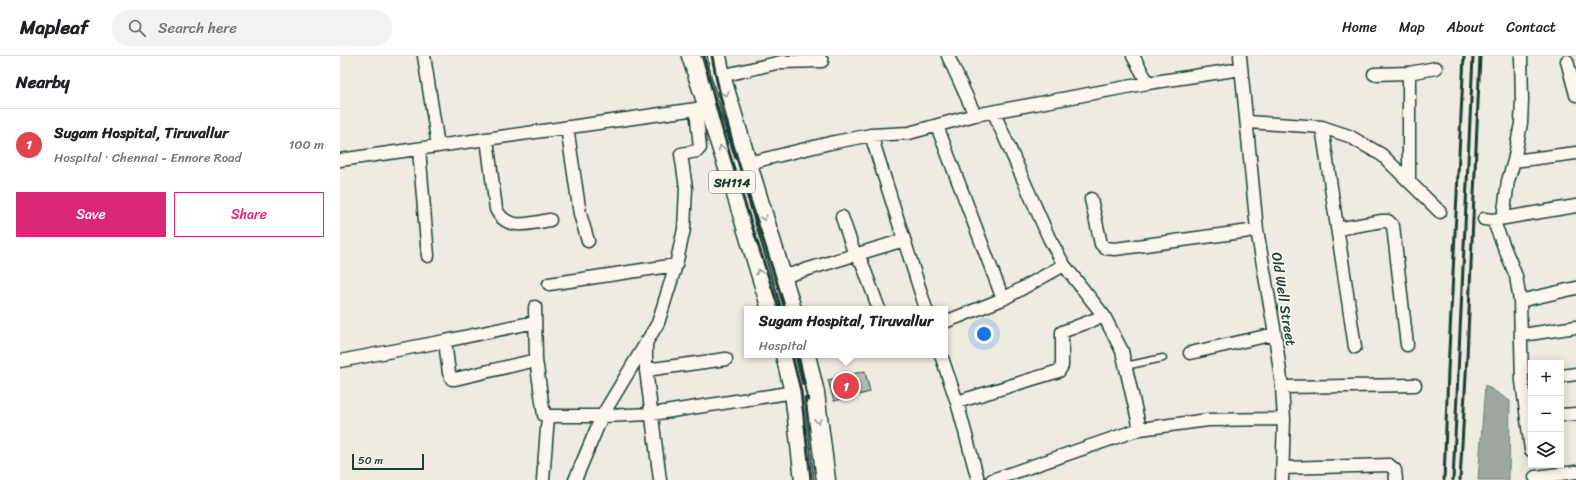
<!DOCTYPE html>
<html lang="en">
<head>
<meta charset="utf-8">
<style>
  body { margin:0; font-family:Sriracha,sans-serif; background:#f2f2f2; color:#202124 }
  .controls { position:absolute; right:12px; bottom:12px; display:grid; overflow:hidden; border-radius:0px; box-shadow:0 2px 10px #0003 }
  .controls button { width:36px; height:36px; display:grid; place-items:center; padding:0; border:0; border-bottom:1px solid #e0e0e0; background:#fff; color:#202124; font:20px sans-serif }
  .scale { position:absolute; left:12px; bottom:10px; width:72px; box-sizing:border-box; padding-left:4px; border:2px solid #1f3d34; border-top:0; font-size:11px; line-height:14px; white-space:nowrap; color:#1f3d34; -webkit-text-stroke:3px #fbf7ec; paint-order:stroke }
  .you { position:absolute; left:644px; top:278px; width:14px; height:14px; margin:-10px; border:3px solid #fff; border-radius:50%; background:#1a73e8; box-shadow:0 0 0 6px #1a73e833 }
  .badge { display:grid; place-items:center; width:26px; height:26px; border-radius:50%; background:#db2777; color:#fff; font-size:13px; font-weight:700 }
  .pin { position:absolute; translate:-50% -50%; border:2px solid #fff; box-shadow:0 1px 4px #0006 }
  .popup { position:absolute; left:404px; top:250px; width:204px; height:52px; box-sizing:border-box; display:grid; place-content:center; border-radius:0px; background:#fff; filter:drop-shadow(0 1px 3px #0005); font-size:13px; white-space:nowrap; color:#757577 }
  .popup b { font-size:15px; color:#202124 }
  .popup::after { content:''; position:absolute; left:50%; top:100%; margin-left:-8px; border:8px solid transparent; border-top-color:#fff }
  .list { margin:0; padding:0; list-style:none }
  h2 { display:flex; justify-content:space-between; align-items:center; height:52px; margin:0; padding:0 16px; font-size:17px }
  h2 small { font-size:13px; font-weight:400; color:#757577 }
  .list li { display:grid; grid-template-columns:26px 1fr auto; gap:12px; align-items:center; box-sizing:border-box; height:72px; padding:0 16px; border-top:1px solid #e0e0e0 }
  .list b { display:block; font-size:15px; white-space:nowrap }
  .list p { margin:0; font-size:13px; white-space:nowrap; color:#757577 }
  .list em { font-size:13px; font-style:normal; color:#757577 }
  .actions { display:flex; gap:8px; padding:12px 16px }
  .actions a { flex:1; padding:9px 0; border:1px solid #db2777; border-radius:0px; text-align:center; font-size:14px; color:#db2777 }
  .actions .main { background:#db2777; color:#fff }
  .icon { flex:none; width:22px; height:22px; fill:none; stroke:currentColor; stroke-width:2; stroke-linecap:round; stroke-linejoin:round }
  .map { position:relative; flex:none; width:1236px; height:424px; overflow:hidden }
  header { display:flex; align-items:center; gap:24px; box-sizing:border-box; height:56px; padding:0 20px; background:#fff; border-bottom:1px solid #e0e0e0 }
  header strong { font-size:19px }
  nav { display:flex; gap:22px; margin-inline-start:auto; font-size:14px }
  .search { width:280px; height:36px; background:#f2f2f2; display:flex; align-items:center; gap:10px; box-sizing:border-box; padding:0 14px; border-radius:22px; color:#757577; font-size:15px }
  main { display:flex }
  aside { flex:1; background:#fff }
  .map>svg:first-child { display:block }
  .water { fill:#9fa89f; stroke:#6c7d74 }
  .building { fill:#b4bbb0; stroke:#1f3d34 }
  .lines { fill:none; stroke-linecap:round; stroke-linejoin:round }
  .lane-casing { stroke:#1f3d34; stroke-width:9 }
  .street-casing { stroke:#1f3d34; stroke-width:15 }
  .primary-casing { stroke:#1f3d34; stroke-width:21 }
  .lane { stroke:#fbf7ec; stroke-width:6 }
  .street { stroke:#fbf7ec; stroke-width:12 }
  .primary { stroke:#fbf7ec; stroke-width:18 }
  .rail { stroke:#1f3d34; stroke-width:3 }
  .oneway { stroke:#8d9a90 }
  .labels { text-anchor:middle; stroke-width:3.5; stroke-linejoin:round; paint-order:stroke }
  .shield { fill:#fbf7ec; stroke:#61756b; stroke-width:1 }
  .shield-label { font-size:13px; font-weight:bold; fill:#1f3d34 }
  .street-label { font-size:14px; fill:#1f3d34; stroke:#fbf7ec }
</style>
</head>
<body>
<header>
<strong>Mapleaf</strong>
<div class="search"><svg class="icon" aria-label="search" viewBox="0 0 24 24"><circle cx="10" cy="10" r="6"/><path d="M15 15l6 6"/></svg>Search here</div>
<nav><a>Home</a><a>Map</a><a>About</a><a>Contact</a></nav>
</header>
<main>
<aside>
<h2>Nearby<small></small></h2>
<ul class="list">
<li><span class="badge" style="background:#e0444e">1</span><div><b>Sugam Hospital, Tiruvallur</b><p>Hospital · Chennai - Ennore Road</p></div><em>100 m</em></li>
</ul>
<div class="actions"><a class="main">Save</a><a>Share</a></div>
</aside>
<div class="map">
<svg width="1236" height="424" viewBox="0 0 1236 424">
  <rect width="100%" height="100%" fill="#eeece1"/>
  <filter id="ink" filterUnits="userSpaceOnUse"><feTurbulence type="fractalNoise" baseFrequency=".025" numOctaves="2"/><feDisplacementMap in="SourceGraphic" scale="8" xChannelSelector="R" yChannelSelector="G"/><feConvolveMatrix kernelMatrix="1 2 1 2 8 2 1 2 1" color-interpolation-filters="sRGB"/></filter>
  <g filter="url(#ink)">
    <path class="water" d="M 1145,329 L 1170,345 L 1169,424 L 1138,424 Z"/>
    <path class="building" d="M 525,315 L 530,336 L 494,345 L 488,324 Z"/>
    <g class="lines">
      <g class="lane-casing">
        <path id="lane" d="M 785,310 L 823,302"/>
      </g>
      <g class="street-casing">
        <path id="street" d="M 84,0 L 98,90
          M 608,0 L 635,59
          M 793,0 L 808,27
          M 900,0 L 917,174 L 935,278 L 942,331 L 944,363 L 942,424
          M 1227,5 L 1236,39
          M 1034,18 L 1069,17 L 1096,12
          M 381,20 L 441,6 L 482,5
          M 654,57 L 709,182 L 724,209 L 764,260 L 782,295 L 800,373
          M 908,66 L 982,71 L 1009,80 L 1042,99 L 1100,156
          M 597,70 L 663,243
          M 227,71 L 240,158 L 248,185
          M 982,71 L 1015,291
          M 531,79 L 586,253
          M 147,83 L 156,153 C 167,176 189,167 210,164
          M 79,93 L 88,200
          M 0,104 L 363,52
          M 1174,105 L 1236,97
          M 388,112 L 490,87 L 531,79 L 569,77 L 635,59 L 808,27 L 901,13
          M 1069,123 L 1069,17
          M 751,143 L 761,188 L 765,192 L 775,193 L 917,174
          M 502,161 L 515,199 L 522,207 L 539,253
          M 1163,162 L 1168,125 L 1174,105 L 1181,67 L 1182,44 L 1181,1
          M 1144,163 L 1153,164 L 1236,150
          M 1153,164 L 1176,220 L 1180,245 L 1182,325 L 1191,394
          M 997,173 L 1042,165 L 1048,165 L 1053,170 L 1067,289
          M 442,221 L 564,184
          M 209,228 L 336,209
          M 1180,245 L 1236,232
          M 195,251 L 196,304
          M 605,266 L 663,243 L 724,209
          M 1182,279 L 1236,271
          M 105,285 L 195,266
          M 306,286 L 306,314 L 320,424
          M 850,297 L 935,278
          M 601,299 L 617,346 L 638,424
          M 0,305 L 105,285 L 109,317 L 112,323 L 115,323 L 196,304 L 204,359 L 208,360 L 262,360 L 312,358 L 474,333
          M 306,314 L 386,303
          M 1221,320 L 1236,318
          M 942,331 L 1075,329
          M 617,346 L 719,315 L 722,310 L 722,276 L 764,260
          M 1221,359 L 1236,358
          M 943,412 L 1049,409 L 1055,414 L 1056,424
          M 1195,421 L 1236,416
          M 203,424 L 208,360
          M 235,424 L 262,360 L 318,267 L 336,209 L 344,173 L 346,132 L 341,98 L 357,95 L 360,92 L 356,53
          M 652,424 L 800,373 L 868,364 L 944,363"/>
      </g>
      <g class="primary-casing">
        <path id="primary" d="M 351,0 L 388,112 L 431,253
          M 377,0 L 381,20 L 452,253
          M 445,299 L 454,336 L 464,424
          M 466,299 L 475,337 L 486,424"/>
      </g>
      <use href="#lane" class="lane"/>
      <use href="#street" class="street"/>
      <use href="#primary" class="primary"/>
      <path class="rail" d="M 364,0 C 383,86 412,169 439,253
        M 372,0 C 387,86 420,169 445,253
        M 452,299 L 461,335 L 471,424
        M 459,303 L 468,344
        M 1104,424 L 1108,315 L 1124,0
        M 1113,424 L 1133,0
        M 1120,424 L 1127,301 L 1140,0"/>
    </g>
    <defs><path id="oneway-chevron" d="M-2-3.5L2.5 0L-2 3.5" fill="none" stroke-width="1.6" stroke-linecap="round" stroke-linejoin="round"/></defs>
    <g class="oneway">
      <use href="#oneway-chevron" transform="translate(386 38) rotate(73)"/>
      <use href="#oneway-chevron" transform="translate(381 92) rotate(-109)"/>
      <use href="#oneway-chevron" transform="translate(424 162) rotate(73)"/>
      <use href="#oneway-chevron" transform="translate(419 216) rotate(-107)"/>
      <use href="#oneway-chevron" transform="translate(478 365) rotate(82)"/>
    </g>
  </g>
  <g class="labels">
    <rect class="shield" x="369" y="115" width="46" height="22" rx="3"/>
    <g class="shield-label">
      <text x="392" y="131">SH114</text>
    </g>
    <g class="street-label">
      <text transform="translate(944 243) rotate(81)" y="5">Old Well Street</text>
    </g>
  </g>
</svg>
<div class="controls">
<button>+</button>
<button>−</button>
<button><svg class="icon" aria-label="layers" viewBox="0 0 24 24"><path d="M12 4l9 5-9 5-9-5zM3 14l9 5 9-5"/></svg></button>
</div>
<div class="scale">50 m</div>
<div class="you"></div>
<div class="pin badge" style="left:506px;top:330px;background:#e0444e">1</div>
<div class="popup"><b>Sugam Hospital, Tiruvallur</b>Hospital</div>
</div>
</main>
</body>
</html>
